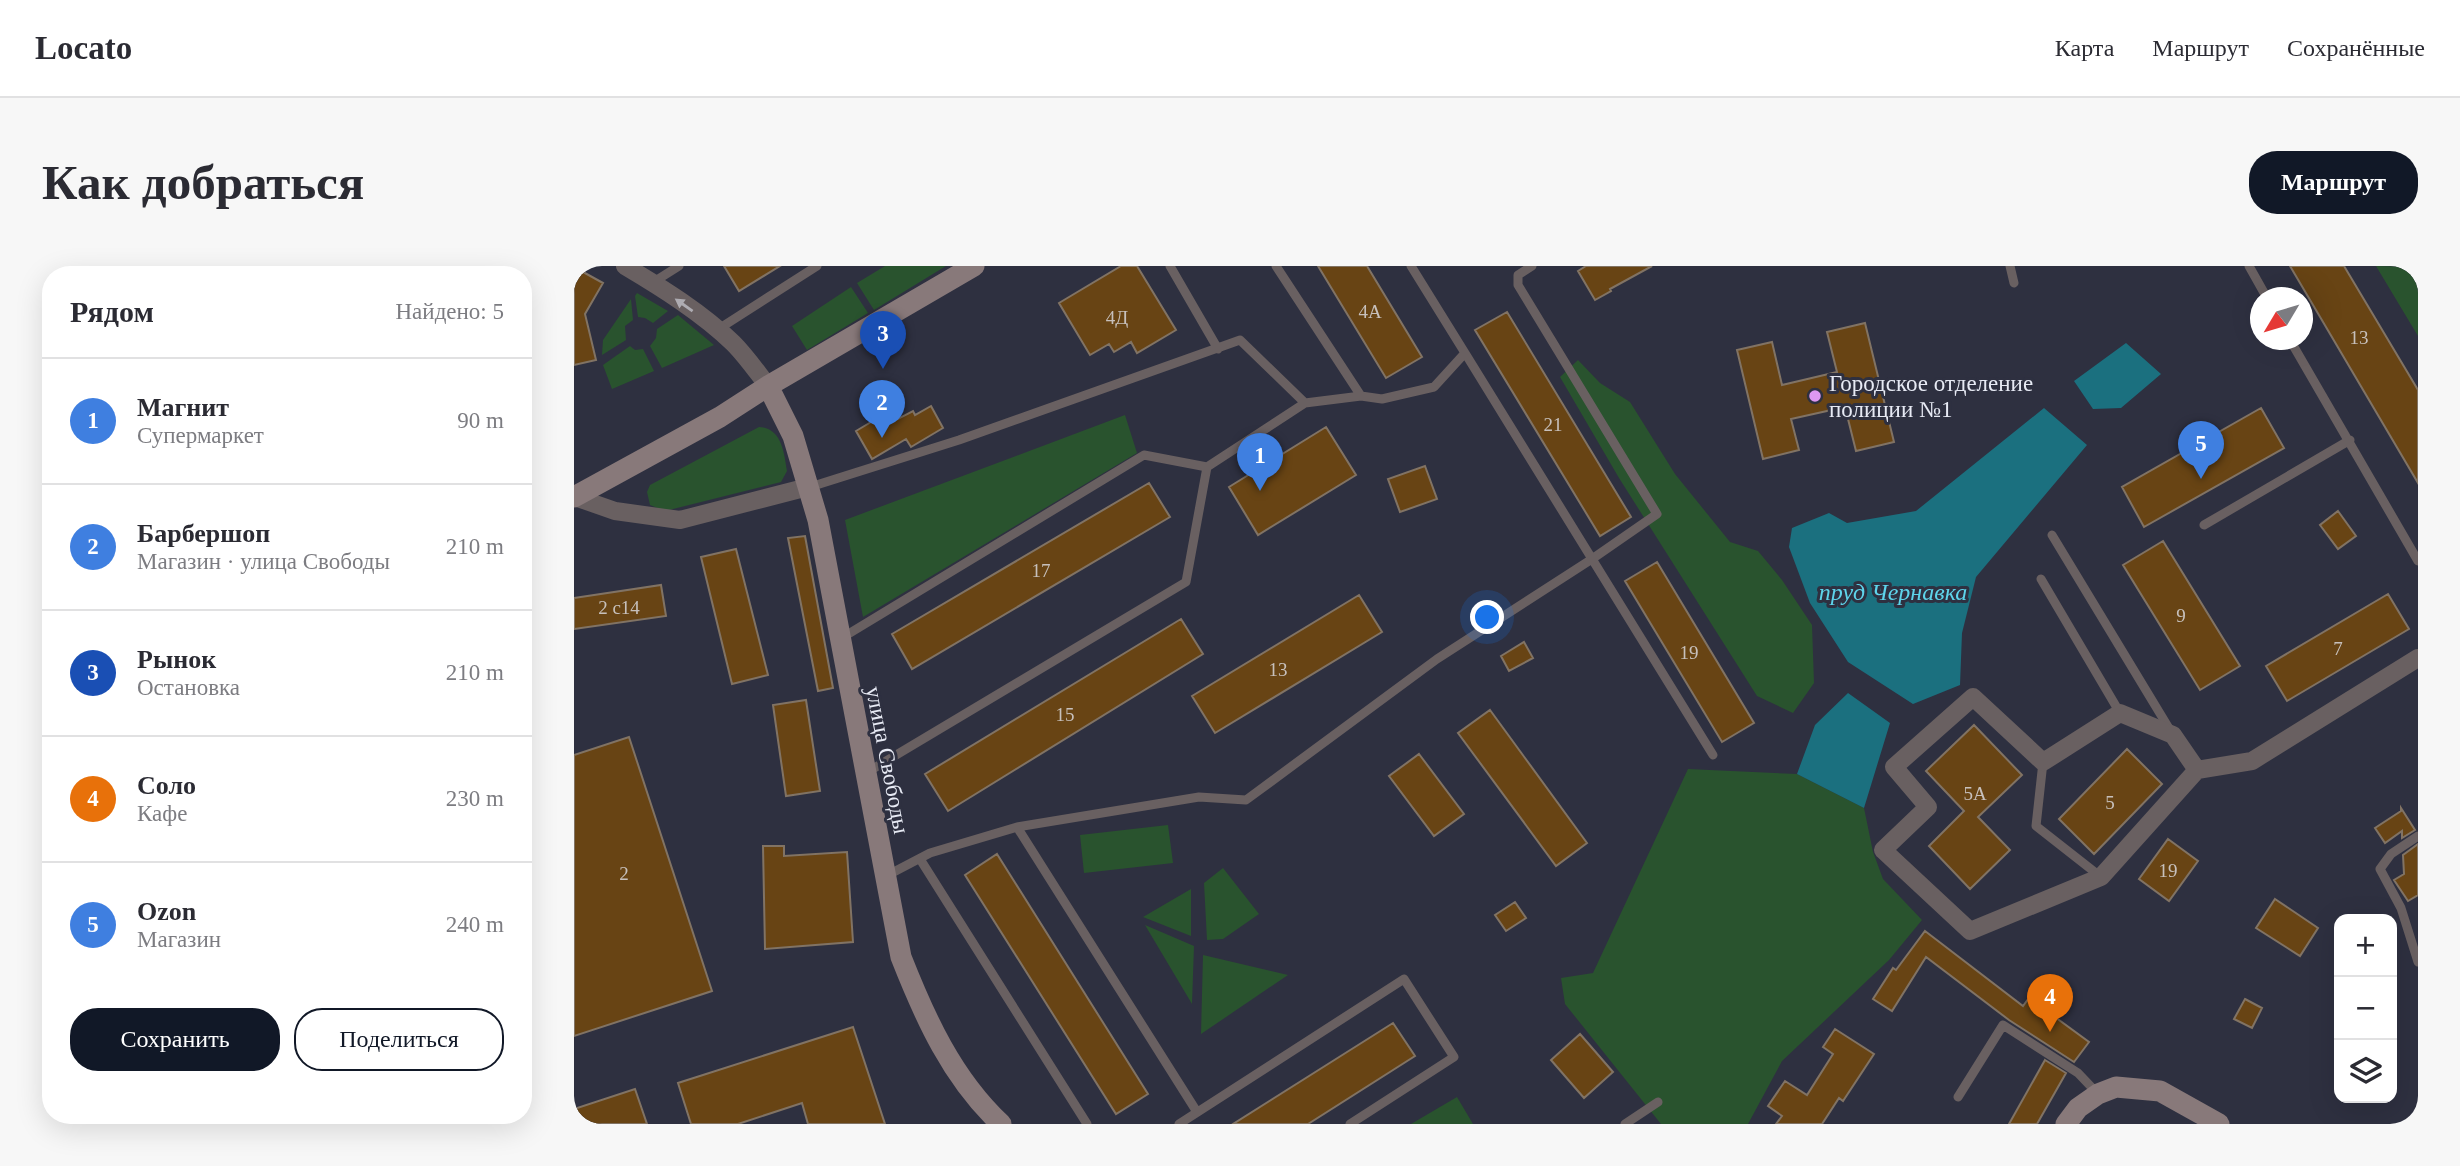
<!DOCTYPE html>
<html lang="ru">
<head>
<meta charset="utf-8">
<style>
  body { margin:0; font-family:Georgia,serif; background:#f7f7f7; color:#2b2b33 }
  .controls { position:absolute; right:21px; bottom:21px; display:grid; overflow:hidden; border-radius:14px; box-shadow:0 7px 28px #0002 }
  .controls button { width:63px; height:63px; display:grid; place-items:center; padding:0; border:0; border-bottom:2px solid #e1e1e2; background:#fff; color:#2b2b33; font:35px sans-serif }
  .compass { position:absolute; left:1676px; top:21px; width:63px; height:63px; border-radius:50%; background:#fff; box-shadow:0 7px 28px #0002; rotate:232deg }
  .you { position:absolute; left:914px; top:352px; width:24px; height:24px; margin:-18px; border:5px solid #fff; border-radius:50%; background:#1a73e8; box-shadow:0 0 0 10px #1a73e833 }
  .badge { display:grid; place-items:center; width:46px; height:46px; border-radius:50%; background:#111827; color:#fff; font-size:23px; font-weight:700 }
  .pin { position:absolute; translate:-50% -58px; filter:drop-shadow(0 2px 4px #0008) }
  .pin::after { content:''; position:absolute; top:37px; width:24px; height:21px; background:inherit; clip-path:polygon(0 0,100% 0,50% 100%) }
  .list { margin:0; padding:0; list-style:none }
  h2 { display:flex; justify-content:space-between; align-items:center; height:91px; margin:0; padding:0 28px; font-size:30px }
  h2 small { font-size:23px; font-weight:400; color:#7c7c81 }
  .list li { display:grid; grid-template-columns:46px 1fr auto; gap:21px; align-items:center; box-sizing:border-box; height:126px; padding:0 28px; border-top:2px solid #e1e1e2 }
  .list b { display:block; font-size:26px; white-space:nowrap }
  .list p { margin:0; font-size:23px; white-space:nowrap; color:#7c7c81 }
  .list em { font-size:23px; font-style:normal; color:#7c7c81 }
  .actions { display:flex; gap:14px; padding:21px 28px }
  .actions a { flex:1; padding:16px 0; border:2px solid #111827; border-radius:28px; text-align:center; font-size:24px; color:#111827 }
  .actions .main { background:#111827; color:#fff }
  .icon { flex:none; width:38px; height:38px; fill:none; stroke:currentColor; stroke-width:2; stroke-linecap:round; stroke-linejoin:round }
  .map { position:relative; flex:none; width:1844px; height:858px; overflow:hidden; border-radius:28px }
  header { display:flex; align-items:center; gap:42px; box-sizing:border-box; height:98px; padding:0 35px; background:#fff; border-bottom:2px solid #e1e1e2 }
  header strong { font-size:33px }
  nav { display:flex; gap:38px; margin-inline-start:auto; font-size:24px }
  .intro { display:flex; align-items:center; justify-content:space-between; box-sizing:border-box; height:168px; padding:0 42px }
  h1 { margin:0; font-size:49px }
  .button { padding:18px 32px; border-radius:28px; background:#111827; color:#fff; font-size:24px; font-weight:700 }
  main { display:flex; gap:42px; padding:0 42px }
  aside { flex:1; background:#fff; border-radius:28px; box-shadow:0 7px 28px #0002 }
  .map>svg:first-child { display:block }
  .green { fill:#29532e }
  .water { fill:#1b707f }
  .building { fill:#684414; stroke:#817364; stroke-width:2 }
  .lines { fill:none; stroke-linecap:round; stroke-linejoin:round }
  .lane { stroke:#696061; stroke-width:9 }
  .street { stroke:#696061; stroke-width:18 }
  .secondary { stroke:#88797a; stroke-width:21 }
  .oneway { fill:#aeacb2 }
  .poi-dot { fill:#de98f2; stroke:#2e3040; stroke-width:2.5 }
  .labels { text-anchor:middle; stroke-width:6; stroke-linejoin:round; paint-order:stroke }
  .number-label { font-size:19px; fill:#c7c0bc }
  .poi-label { font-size:23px; fill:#e7eaf4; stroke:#2e3040; text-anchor:start }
  .street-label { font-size:23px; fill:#e7eaf4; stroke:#2e3040 }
  .water-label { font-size:24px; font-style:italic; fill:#5ed4eb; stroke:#2e3040 }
</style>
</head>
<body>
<header>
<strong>Locato</strong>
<nav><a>Карта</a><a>Маршрут</a><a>Сохранённые</a></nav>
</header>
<div class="intro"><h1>Как добраться</h1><a class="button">Маршрут</a></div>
<main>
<aside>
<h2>Рядом<small>Найдено: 5</small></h2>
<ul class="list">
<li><span class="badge" style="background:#3f7fe0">1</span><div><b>Магнит</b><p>Супермаркет</p></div><em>90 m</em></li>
<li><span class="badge" style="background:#3f7fe0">2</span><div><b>Барбершоп</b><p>Магазин · улица Свободы</p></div><em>210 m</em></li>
<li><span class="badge" style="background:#1a4fb4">3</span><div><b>Рынок</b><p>Остановка</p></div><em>210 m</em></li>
<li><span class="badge" style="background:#e8710a">4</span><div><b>Соло</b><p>Кафе</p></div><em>230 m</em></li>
<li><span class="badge" style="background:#3f7fe0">5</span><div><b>Ozon</b><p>Магазин</p></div><em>240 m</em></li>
</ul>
<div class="actions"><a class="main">Сохранить</a><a>Поделиться</a></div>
</aside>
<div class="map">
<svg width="1844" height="858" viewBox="0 0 1844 858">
  <rect width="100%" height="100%" fill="#2e3040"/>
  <path class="green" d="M 311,0 L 372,0 L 300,44 L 283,17 Z
    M 1802,0 L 1844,1 L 1844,70 Z
    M 277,21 L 294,47 L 233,84 L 218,60 Z
    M 63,27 L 94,45 L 79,57 L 71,52 L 64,51 L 61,30 Z
    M 57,33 L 59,54 L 51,60 L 52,74 L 28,89 L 29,74 Z
    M 104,49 L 140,79 L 88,102 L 76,80 L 82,72 L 83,63 Z
    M 56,80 L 61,84 L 69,83 L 80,105 L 38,123 L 29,99 Z
    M 1004,94 L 1026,117 L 1056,136 L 1101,208 L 1156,276 L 1184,285 L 1208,314 L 1238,359 L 1240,417 L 1219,447 L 1183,430 L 1045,212 L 986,111 Z
    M 551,149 L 563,187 L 289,351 L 271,254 Z
    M 185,161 C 208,162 210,187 213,205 L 207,216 L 91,245 L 76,239 L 73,226 L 76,219 Z
    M 1114,503 L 1223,508 L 1290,542 L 1299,586 L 1309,613 L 1348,654 L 1315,694 L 1208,795 L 1174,858 L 1087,858 L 991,738 L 987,712 L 1019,707 Z
    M 594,559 L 599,597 L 510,607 L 506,569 Z
    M 649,602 L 685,648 L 649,673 L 633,674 L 630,617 Z
    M 617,623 L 617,670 L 569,651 Z
    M 571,659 L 620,680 L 618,738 Z
    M 629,689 L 714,709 L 627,768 Z
    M 883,831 L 899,858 L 837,858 Z"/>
  <path class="water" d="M 1552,77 L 1587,108 L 1547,142 L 1519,143 L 1500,115 Z
    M 1470,142 L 1513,179 L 1402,311 L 1388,367 L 1386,419 L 1339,438 L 1274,396 L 1236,337 L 1215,281 L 1218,262 L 1255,247 L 1273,257 L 1342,245 Z
    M 1274,427 L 1316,457 L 1290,542 L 1223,508 L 1241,459 Z"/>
  <path class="building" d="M 150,0 L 206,0 L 165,25 Z
    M 547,0 L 563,0 L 602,64 L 563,87 L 557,76 L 540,86 L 535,78 L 516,89 L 485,37 Z
    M 744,0 L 793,0 L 848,91 L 812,112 Z
    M 1012,0 L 1078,0 L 1036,23 L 1037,25 L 1021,34 L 1004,5 Z
    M 1716,0 L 1770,0 L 1844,124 L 1844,217 Z
    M 0,1 L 29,17 L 11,48 L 22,94 L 0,99 Z
    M 933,46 L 1057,251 L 1026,270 L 901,64 Z
    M 1291,57 L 1320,176 L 1282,185 L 1271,141 L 1217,153 L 1225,184 L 1189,193 L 1163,84 L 1198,76 L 1208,119 L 1263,106 L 1253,66 Z
    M 357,140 L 369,162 L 337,181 L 332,173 L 298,193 L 282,165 L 319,143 L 320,155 L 339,145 L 341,149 Z
    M 1687,142 L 1710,182 L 1570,261 L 1548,221 Z
    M 752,161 L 782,209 L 684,269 L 655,221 Z
    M 851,200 L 863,233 L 826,246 L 814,213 Z
    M 575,217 L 596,251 L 338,403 L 318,368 Z
    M 1764,245 L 1782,270 L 1764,283 L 1746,259 Z
    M 231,270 L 259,422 L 244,425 L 214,272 Z
    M 1589,275 L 1666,400 L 1626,424 L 1549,299 Z
    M 162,283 L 194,409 L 158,418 L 127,291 Z
    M 1083,296 L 1180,457 L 1148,476 L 1051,315 Z
    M 87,319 L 92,350 L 0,363 L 0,332 Z
    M 1814,328 L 1835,363 L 1713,435 L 1692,400 Z
    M 785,329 L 808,366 L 641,467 L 618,430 Z
    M 607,353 L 629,388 L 374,545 L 351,508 Z
    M 950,376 L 959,392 L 935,405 L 927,390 Z
    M 232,434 L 246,525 L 212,530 L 199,439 Z
    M 916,444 L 1013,577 L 982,600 L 884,467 Z
    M 1400,459 L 1448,509 L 1404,551 L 1436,584 L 1396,623 L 1355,580 L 1390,545 L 1352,505 Z
    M 55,471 L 138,725 L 0,770 L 0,489 Z
    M 1553,483 L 1588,518 L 1520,588 L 1485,553 Z
    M 845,488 L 890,548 L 860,570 L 815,510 Z
    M 1827,542 L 1841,564 L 1828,572 L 1828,565 L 1811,577 L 1801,562 L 1827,545 Z
    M 1594,573 L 1624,595 L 1595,635 L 1565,613 Z
    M 1844,578 L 1844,629 L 1834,635 L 1820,614 L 1830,608 L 1829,589 Z
    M 189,580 L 210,580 L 210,590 L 273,586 L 279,676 L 191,683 Z
    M 423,588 L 574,828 L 542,848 L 391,609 Z
    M 1701,633 L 1744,662 L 1726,690 L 1682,662 Z
    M 941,636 L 952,652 L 932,665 L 921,649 Z
    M 1351,665 L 1449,740 L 1455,732 L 1515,776 L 1500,796 L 1435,754 L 1352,691 L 1318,745 L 1299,733 L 1319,702 L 1322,704 Z
    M 1671,733 L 1688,742 L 1678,762 L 1660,753 Z
    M 819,757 L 841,790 L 734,858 L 659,858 Z
    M 279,761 L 311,858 L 234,858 L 228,837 L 164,858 L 117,858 L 104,817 Z
    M 1261,763 L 1300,788 L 1269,835 L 1265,832 L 1248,858 L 1202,858 L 1208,850 L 1194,840 L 1211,815 L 1233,829 L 1259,788 L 1249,781 Z
    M 1006,768 L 1039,806 L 1010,832 L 977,794 Z
    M 1471,794 L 1492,807 L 1463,858 L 1435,858 Z
    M 61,823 L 73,858 L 0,858 L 0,843 Z"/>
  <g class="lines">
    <path class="lane" d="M 596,0 L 644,83
      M 702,0 L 787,130
      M 1436,0 L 1440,17
      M 1675,0 L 1693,32
      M 78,17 L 105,0
      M 143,64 L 243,0
      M 1716,74 L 1844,295
      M 891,87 L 1139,489
      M 236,221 L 385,174 L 666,74 L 731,137
      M 1630,259 L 1776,174
      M 1478,269 L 1596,464
      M 1467,313 L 1546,447
      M 266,373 L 570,189 L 633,201
      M 1469,496 L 1462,560 L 1527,611
      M 292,507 L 612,316 L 633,201 L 731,137 L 787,130 L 808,133 L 860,121 L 891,87 L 837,0
      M 443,561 L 623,846
      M 1844,570 L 1817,588 L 1806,603 L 1827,642 L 1844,696
      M 346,593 L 513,858
      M 312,610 L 356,587 L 443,561 L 625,531 L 672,534 L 863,393 L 1018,293 L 1083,248 L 944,19 L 944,9 L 958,0
      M 1384,831 L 1429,759 L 1504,807 L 1524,828
      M 605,858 L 830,713 L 880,791 L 776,858
      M 1051,858 L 1084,836"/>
    <path class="street" d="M 51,0 C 88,22 128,47 159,77 C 172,90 183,106 194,120
      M 1,231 L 41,245 L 106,254 L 234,221
      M 1623,504 L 1599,469 L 1546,447 L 1469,496 L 1399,431 L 1320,501 L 1354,541 L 1309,584 L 1396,665 L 1527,611 L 1623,504 L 1678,495 L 1844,392"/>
    <path class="secondary" d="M 194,120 L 219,170 L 244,254 L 327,691 C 351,752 378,812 427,858
      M 0,231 L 146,151 L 194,120 L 400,0
      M 1492,858 L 1504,842 L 1524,828 L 1542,821 L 1586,825 L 1645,858"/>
  </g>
  <defs><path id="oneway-solid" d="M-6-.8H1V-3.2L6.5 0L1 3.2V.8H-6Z" transform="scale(1.75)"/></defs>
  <use class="oneway" href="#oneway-solid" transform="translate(110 39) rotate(-145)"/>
  <circle class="poi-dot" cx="1241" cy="130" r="7"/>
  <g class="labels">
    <g class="number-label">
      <text x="796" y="52">4А</text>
      <text x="543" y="58">4Д</text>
      <text x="1785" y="78">13</text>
      <text x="979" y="165">21</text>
      <text x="467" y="311">17</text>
      <text x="45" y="348">2 с14</text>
      <text x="1607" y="356">9</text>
      <text x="1764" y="389">7</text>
      <text x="1115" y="393">19</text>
      <text x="704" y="410">13</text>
      <text x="491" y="455">15</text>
      <text x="1401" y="534">5А</text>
      <text x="1536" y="543">5</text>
      <text x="1594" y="611">19</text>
      <text x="50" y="614">2</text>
    </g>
    <g class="poi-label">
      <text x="1255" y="125">Городское отделение<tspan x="1255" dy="26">полиции №1</tspan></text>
    </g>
    <g class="street-label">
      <text transform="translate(314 494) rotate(79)" y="8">улица Свободы</text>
    </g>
    <g class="water-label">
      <text x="1319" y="334">пруд Чернавка</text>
    </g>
  </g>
</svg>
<div class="controls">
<button>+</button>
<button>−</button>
<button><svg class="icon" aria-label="layers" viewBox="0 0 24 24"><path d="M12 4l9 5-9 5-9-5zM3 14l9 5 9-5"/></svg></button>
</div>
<svg class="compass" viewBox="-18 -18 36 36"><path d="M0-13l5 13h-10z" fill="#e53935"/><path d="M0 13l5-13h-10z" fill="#7c7c81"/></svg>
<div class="you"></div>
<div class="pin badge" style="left:686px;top:225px;background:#3f7fe0">1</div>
<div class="pin badge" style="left:308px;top:172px;background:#3f7fe0">2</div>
<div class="pin badge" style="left:309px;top:103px;background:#1a4fb4">3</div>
<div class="pin badge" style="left:1476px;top:766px;background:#e8710a">4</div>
<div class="pin badge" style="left:1627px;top:213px;background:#3f7fe0">5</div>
</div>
</main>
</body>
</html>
